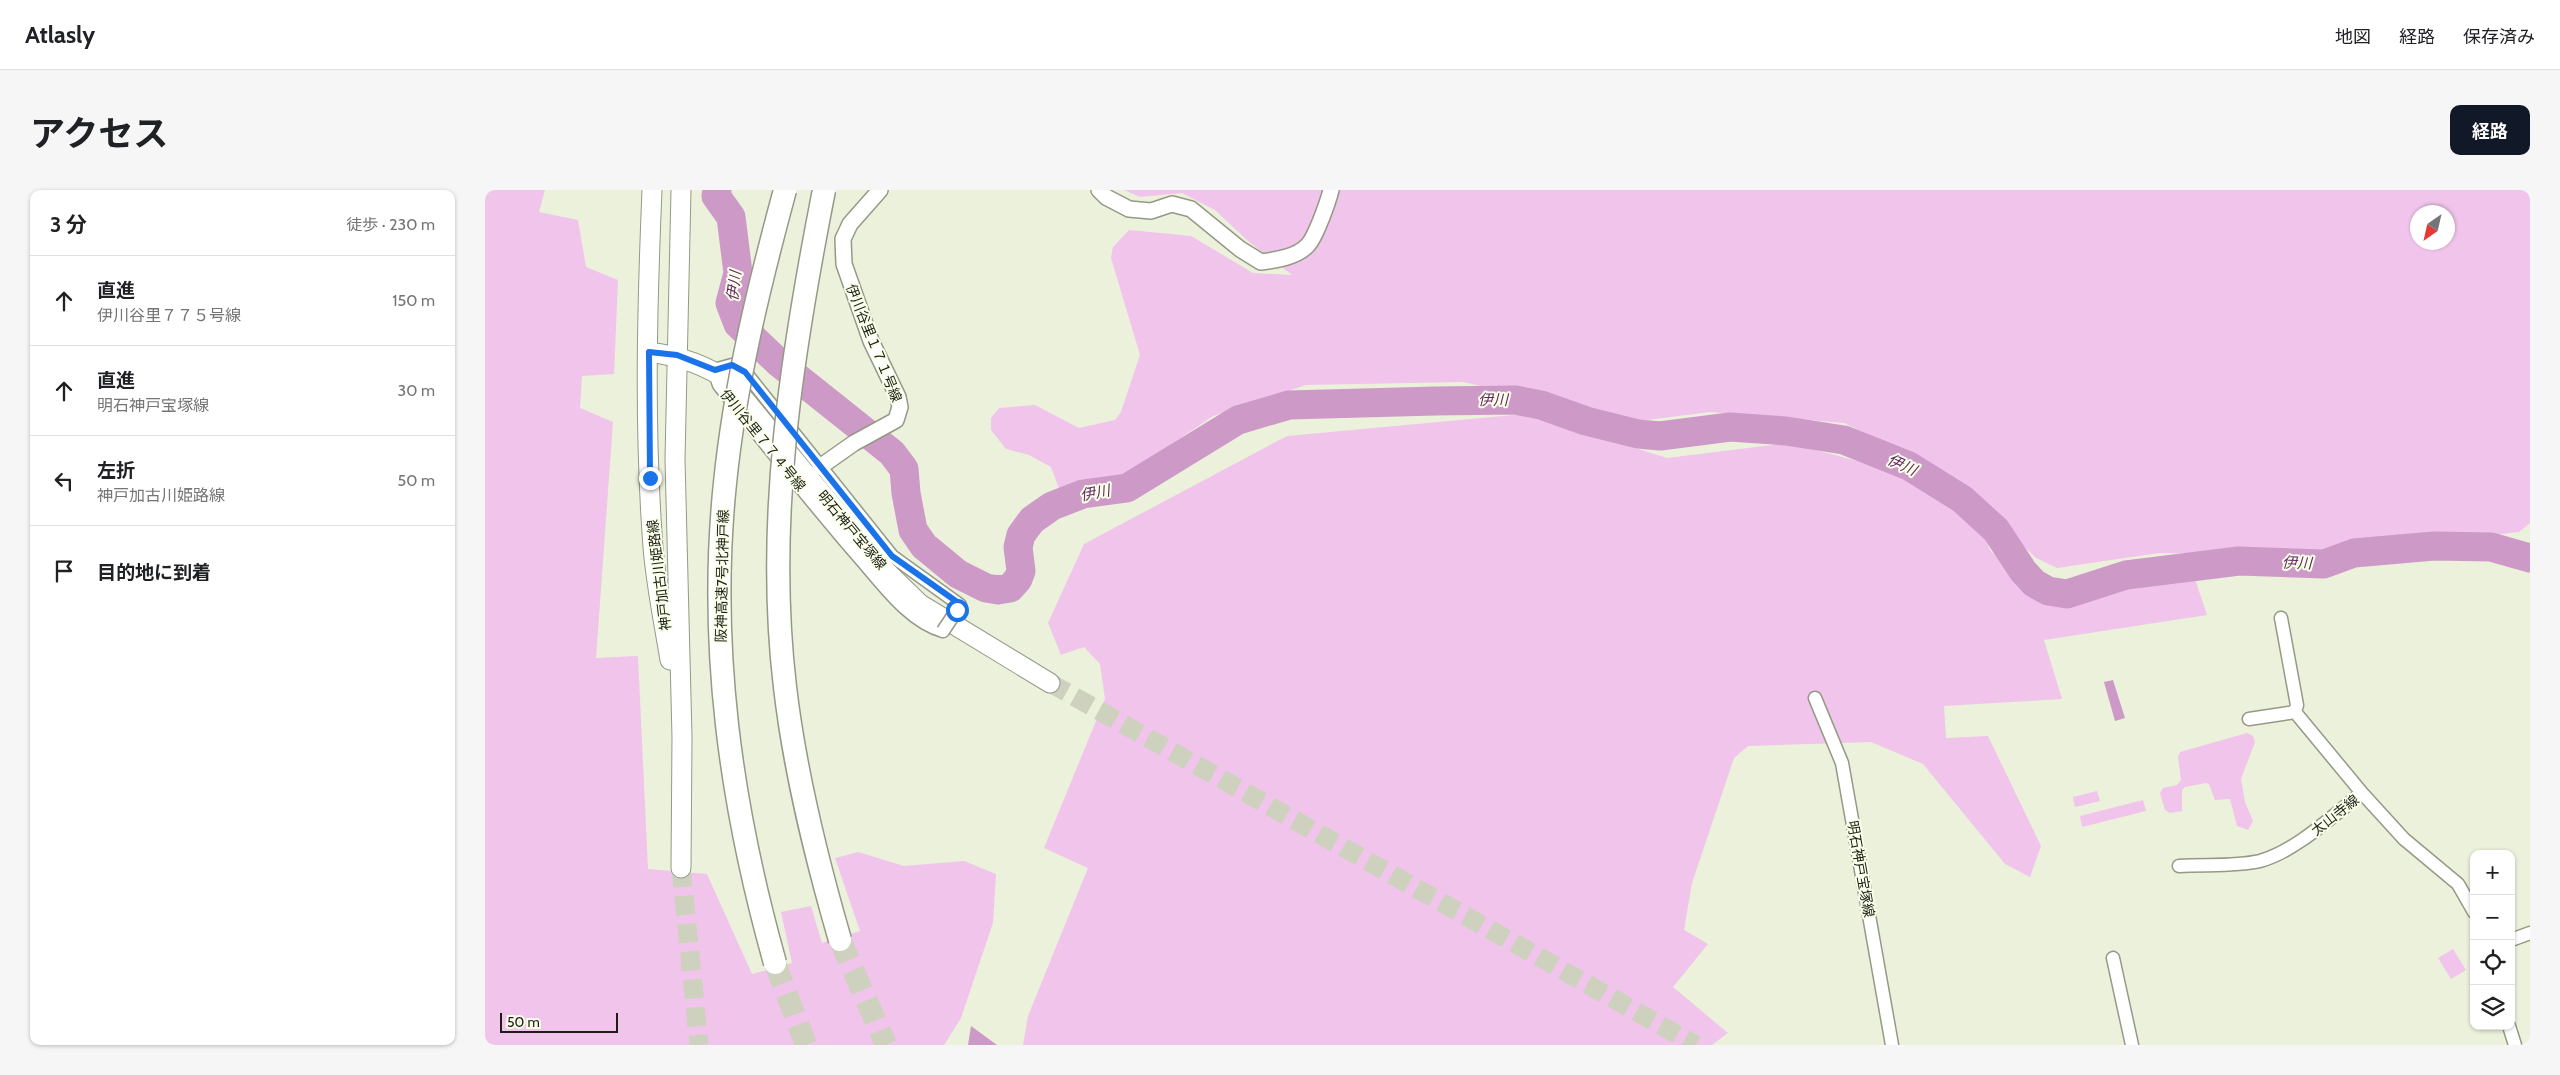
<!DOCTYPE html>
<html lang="ja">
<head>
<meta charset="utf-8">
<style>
  body { margin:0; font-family:Cabin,"Noto Sans JP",sans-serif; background:#f6f6f6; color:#202124 }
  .controls { position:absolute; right:15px; bottom:15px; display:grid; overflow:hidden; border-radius:10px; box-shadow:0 1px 4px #0004 }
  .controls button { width:45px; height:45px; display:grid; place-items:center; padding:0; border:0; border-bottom:1px solid #e0e0e0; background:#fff; color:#202124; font:25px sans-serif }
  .compass { position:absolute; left:1925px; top:15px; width:45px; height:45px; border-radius:50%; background:#fff; box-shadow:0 1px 4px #0004; rotate:214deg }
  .scale { position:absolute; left:15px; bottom:12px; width:118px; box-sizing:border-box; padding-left:5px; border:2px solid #1c1e16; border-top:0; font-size:14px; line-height:18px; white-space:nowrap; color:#1c1e16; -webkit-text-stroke:4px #faffea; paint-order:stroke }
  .stop { position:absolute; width:15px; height:15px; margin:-11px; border:4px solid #1a73e8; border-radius:50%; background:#fff }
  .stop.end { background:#1a73e8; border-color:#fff; box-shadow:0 1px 5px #0008 }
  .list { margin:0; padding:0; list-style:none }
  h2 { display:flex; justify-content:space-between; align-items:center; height:65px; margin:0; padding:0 20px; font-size:21px }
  h2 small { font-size:16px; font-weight:400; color:#757577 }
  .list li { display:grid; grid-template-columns:32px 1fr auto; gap:15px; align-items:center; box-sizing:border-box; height:90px; padding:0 20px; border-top:1px solid #e0e0e0 }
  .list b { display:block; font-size:19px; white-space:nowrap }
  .list p { margin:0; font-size:16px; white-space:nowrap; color:#757577 }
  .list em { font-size:16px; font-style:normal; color:#757577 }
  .icon { flex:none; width:28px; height:28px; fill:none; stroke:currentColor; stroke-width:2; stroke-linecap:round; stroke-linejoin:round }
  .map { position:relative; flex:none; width:2045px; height:855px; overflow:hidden; border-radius:10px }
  header { display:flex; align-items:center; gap:30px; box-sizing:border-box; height:70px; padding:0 25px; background:#fff; border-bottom:1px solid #e0e0e0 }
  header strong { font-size:24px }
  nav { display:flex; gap:28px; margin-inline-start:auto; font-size:18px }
  .intro { display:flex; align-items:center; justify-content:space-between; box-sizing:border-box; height:120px; padding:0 30px }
  h1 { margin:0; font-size:35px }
  .button { padding:12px 22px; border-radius:10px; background:#111827; color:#fff; font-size:18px; font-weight:700 }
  main { display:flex; gap:30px; padding:0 30px }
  aside { flex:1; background:#fff; border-radius:10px; box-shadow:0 1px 4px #0004 }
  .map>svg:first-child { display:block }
  .green { fill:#f0c4eb; fill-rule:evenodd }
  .water { fill:#cd99c7 }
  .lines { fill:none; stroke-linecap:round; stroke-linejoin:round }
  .river { stroke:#cd99c7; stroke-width:29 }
  .primary-tunnel { stroke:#cdd1be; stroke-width:19; stroke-dasharray:19 9; stroke-linecap:butt }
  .motorway-tunnel { stroke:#cdd1be; stroke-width:22; stroke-dasharray:22 11; stroke-linecap:butt }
  .minor-casing { stroke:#959986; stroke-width:15 }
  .tertiary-casing { stroke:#959986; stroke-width:18 }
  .primary-casing { stroke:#959986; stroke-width:21 }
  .minor { stroke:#fff; stroke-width:12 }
  .tertiary { stroke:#fff; stroke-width:15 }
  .primary { stroke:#fff; stroke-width:19 }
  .minor-bridge-casing { stroke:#959986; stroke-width:15; stroke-linecap:butt }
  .motorway-bridge-casing { stroke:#959986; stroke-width:25; stroke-linecap:butt }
  .minor-bridge { stroke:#fff; stroke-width:12 }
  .motorway-bridge { stroke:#fff; stroke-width:22 }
  .route { stroke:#1a73e8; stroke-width:6 }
  .labels { text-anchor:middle; stroke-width:4; stroke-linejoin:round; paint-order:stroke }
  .street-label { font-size:14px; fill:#1c1e16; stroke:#faffea }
  .water-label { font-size:15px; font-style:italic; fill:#642761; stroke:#faffea }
</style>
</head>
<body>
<header>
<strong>Atlasly</strong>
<nav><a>地図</a><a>経路</a><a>保存済み</a></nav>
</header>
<div class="intro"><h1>アクセス</h1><a class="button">経路</a></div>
<main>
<aside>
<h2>3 分<small>徒歩 · 230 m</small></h2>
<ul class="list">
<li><svg class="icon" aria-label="ahead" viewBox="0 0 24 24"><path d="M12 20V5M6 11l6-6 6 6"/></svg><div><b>直進</b><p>伊川谷里７７５号線</p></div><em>150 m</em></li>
<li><svg class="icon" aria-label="ahead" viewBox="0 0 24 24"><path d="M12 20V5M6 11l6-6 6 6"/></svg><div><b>直進</b><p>明石神戸宝塚線</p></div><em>30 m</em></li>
<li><svg class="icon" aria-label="left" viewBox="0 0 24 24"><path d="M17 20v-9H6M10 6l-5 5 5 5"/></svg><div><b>左折</b><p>神戸加古川姫路線</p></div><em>50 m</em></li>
<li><svg class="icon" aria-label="arrive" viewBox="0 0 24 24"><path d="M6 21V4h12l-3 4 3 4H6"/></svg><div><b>目的地に到着</b></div></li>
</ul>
</aside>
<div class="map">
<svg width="2045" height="855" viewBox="0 0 2045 855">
  <rect width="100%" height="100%" fill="#ecf1dc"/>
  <path class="green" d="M 0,0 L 60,0 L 54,22 L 93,30 L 101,77 L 133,90 L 129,184 L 97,186 L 95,218 L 128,232 L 111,468 L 153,466 L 163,679 L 222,684 L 267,784 L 307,773 L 296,722 L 326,716 L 337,753 L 375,741 L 350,668 L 373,662 L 419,676 L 479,671 L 511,684 L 508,733 L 476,828 L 459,855 L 0,855 Z
    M 639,0 L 2045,0 L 2045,333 L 2034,342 L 1829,365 L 1674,363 L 1572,378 L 1551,368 L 1460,282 L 1359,233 L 1225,222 L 1154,231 L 978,192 L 821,195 L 728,226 L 638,287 L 575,301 L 566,277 L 544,265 L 521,259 L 506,240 L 506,228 L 514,218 L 550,215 L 594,238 L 630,230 L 636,222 L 655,165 L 626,68 L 628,57 L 644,40 L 706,46 L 768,83 L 807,85 L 762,50 L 730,20 L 697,3 L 655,7 ZM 1932,22 L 1962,22 L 1962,52 L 1932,52 Z
    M 1040,224 L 1182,268 L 1304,253 L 1403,279 L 1438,296 L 1494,334 L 1505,360 L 1556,414 L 1641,390 L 1709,386 L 1722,425 L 1559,450 L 1577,509 L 1459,516 L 1461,548 L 1503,546 L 1556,656 L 1545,687 L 1520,674 L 1438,574 L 1386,552 L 1263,556 L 1249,568 L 1207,693 L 1199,740 L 1223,754 L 1188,797 L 1243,843 L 1227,855 L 538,855 L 543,826 L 603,678 L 559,658 L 620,509 L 615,474 L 599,457 L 576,465 L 563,433 L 599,354 L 802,246 Z
    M 1762,543 L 1768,546 L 1770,552 L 1756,589 L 1760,612 L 1768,631 L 1763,640 L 1752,636 L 1745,609 L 1730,610 L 1724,594 L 1721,593 L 1700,597 L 1697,600 L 1697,621 L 1685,623 L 1680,620 L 1675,603 L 1678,598 L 1692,595 L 1696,590 L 1693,567 L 1695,562 Z
    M 1612,601 L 1615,611 L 1590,617 L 1588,607 Z
    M 1658,610 L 1661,621 L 1597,637 L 1595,626 Z
    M 1968,759 L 1981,780 L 1966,789 L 1953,768 Z"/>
  <path class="water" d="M 1628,490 L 1640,528 L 1630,531 L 1619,492 Z
    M 486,836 L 512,855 L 483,855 Z"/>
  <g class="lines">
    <path class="river" d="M 232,0 L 231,6 L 246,27 L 253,83 L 245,113 L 253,134 L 294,173 L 407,263 L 419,279 L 421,303 L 428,340 L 439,356 L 473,384 L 501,398 L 513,400 L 525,398 L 533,389 L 536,381 L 533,357 L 536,345 L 547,330 L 567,316 L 598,304 L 642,298 L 753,230 L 804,215 L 950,211 L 1030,210 L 1056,215 L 1101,231 L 1153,244 L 1175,246 L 1245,237 L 1301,241 L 1359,250 L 1424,276 L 1477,309 L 1511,340 L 1538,381 L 1549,393 L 1563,401 L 1582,404 L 1641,385 L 1754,371 L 1839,374 L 1869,363 L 1949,356 L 2006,357 L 2045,368"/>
    <path class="primary-tunnel" d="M 565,493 L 1211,855
      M 196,678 L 214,855"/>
    <path class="motorway-tunnel" d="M 355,750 L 401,855
      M 290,773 L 321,855"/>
    <g class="minor-casing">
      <path id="minor" d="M 1796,428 L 1812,515 L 1810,522
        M 458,441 C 423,431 397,393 373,366 C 325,311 280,253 234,195 L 229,180 L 247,175 L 260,182 L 407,366 L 475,415 L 472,420
        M 1330,508 L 1357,573 L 1407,855
        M 1764,529 L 1810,522 L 1877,603
        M 1694,676 C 1720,674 1749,677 1775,671 C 1811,661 1847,626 1877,603 L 1919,649 L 1973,694 L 1989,722
        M 2026,750 L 2045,743
        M 1628,768 L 1647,855
        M 2024,836 L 2030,855"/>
    </g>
    <g class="tertiary-casing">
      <path id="tertiary" d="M 614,0 L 621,7 L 644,19 L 666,21 L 687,14 L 706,19 L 755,59 L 776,72 C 791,70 812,67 823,55 C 831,46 843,12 846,0
        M 335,277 L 369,253 L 411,230 L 415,217 L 413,207 L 386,151 L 359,74 L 358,49 L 365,34 L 395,0"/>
    </g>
    <g class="primary-casing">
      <path id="primary" d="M 167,0 C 162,118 159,239 168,357 C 171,395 179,433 185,470
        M 196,0 L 190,269 L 197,547 L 196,678
        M 164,162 C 194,166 220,174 245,192 L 400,380 L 435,414 L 565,493"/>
    </g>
    <use href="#minor" class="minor"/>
    <use href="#tertiary" class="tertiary"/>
    <use href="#primary" class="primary"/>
    <g class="minor-bridge-casing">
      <path id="minor-bridge" d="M 458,441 L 472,420"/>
    </g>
    <g class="motorway-bridge-casing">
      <path id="motorway-bridge" d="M 339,0 C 307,163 280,330 300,497 C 310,583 331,667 355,750
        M 290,773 C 246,616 223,457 240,293 C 250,194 274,96 300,0"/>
    </g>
    <use href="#minor-bridge" class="minor-bridge"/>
    <use href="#motorway-bridge" class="motorway-bridge"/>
  </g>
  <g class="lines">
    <path class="route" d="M 165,288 L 164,162 L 192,165 L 230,180 L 247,175 L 260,182 L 407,366 L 475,414 L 472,420"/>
  </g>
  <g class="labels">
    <g class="street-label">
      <text transform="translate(389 153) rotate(68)" y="5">伊川谷里１７１号線</text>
      <text transform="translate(278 250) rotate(51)" y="5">伊川谷里７７４号線</text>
      <text transform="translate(367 340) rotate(50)" y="5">明石神戸宝塚線</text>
      <text transform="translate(174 385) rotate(-97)" y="5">神戸加古川姫路線</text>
      <text transform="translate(237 386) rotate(-89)" y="5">阪神高速7号北神戸線</text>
      <text transform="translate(1850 625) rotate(-38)" y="5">太山寺線</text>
      <text transform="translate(1376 679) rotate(80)" y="5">明石神戸宝塚線</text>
    </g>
    <g class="water-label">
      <text transform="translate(249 96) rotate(-83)" y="5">伊川</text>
      <text x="1008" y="215">伊川</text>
      <text transform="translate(1417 275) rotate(25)" y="5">伊川</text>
      <text transform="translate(610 303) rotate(-11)" y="5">伊川</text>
      <text transform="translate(1812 373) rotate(2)" y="5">伊川</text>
    </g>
  </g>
</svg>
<div class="controls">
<button>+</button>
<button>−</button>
<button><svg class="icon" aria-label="locate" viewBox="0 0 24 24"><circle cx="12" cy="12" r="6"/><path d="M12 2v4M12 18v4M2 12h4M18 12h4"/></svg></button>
<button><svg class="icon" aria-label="layers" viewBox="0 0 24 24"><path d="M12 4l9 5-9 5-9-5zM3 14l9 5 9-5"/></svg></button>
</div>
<svg class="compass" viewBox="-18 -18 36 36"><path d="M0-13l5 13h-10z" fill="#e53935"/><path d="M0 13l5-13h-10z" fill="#757577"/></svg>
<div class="scale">50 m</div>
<div class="stop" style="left:472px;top:420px"></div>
<div class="stop end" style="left:165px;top:288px"></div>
</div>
</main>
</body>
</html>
